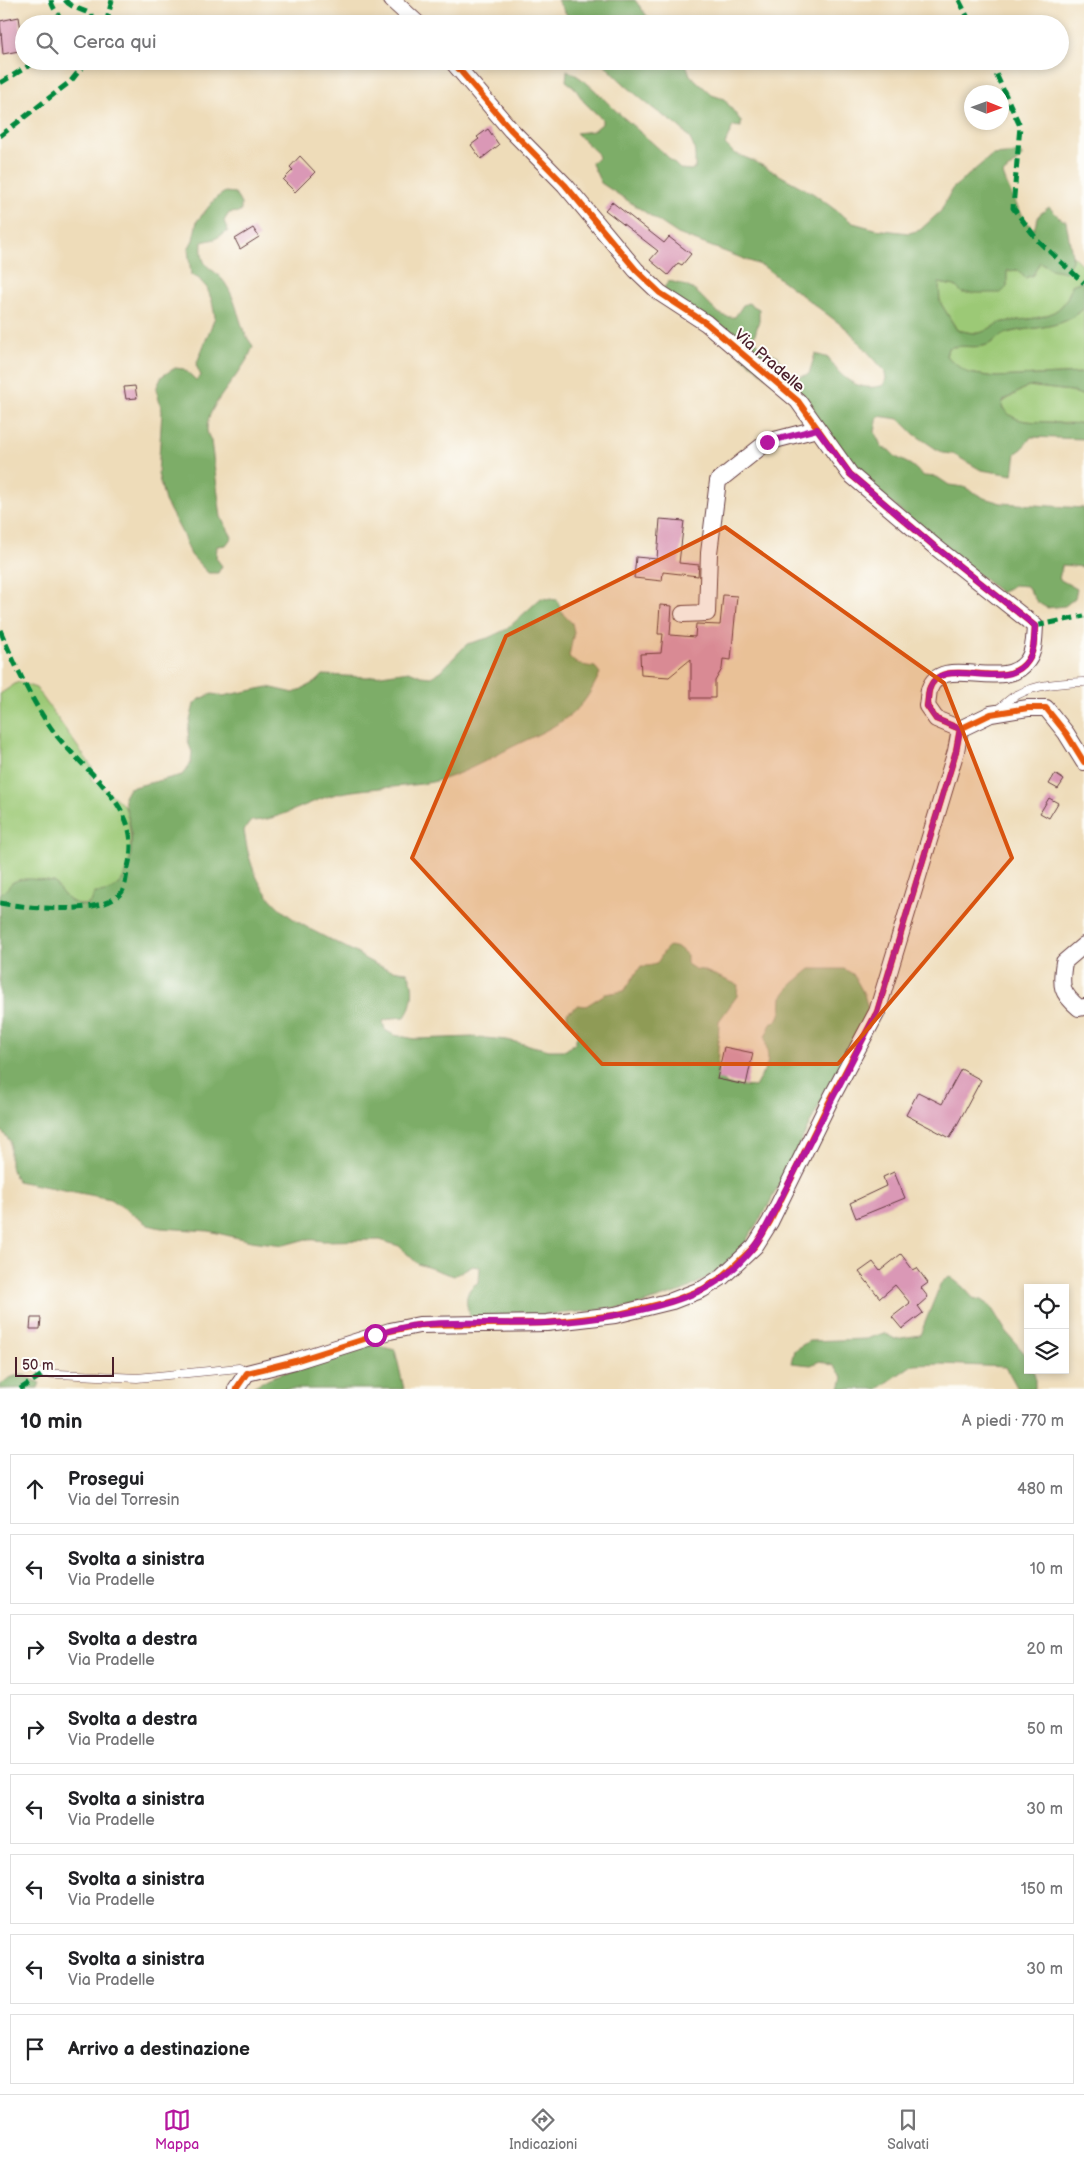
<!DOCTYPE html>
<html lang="it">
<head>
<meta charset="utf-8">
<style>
  body { margin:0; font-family:"Balsamiq Sans",sans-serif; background:#f2f2f2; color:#202124 }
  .controls { position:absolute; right:15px; bottom:15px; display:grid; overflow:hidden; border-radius:0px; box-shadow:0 2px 8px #0003 }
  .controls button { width:45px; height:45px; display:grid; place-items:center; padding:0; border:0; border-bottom:1px solid #e0e0e0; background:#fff; color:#202124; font:25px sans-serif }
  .compass { position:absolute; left:964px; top:85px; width:45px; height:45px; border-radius:50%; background:#fff; box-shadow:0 2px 8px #0003; rotate:91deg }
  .scale { position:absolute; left:15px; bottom:12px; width:99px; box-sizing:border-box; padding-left:5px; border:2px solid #4a1f2b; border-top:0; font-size:14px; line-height:18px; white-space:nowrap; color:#4a1f2b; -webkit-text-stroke:4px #fdfcf7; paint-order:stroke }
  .stop { position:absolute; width:15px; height:15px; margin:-11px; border:4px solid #b5179e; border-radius:50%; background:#fff }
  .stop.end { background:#b5179e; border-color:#fff; box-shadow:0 1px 5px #0008 }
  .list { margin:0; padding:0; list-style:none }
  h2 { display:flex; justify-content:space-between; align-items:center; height:65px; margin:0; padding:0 20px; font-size:21px }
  h2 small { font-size:16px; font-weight:400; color:#757577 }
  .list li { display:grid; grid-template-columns:32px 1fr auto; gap:15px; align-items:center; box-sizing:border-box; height:70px; margin:0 10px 10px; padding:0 10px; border:1px solid #e0e0e0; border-radius:0px }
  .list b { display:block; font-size:19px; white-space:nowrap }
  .list p { margin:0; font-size:16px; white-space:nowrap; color:#757577 }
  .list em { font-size:16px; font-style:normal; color:#757577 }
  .icon { flex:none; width:28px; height:28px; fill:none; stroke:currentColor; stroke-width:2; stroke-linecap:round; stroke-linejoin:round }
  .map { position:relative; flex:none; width:1084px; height:1389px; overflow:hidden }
  .search { position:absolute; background:#fff; box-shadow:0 2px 8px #0003; left:15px; right:15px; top:15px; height:55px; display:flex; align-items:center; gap:12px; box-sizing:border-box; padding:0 18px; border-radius:28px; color:#757577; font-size:19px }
  .sheet { height:705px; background:#fff }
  nav { display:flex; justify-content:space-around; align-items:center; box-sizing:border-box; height:70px; border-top:1px solid #e0e0e0; background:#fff; font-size:14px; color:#757577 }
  nav a { display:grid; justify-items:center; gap:2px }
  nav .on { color:#b5179e }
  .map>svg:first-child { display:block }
  .green { fill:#9cc976; stroke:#737450 }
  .forest { fill:#7dad67; stroke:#646649 }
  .building { fill:#da98b6 }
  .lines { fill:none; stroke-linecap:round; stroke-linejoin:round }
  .service-casing { stroke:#633b40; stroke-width:9 }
  .minor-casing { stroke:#633b40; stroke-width:18 }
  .service { stroke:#fff; stroke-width:8 }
  .minor { stroke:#fff; stroke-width:16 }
  .quiet { stroke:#00873e; stroke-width:5; stroke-dasharray:10 5; stroke-linecap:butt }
  .cycleway-casing { stroke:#fdfcf7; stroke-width:9 }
  .cycleway { stroke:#e8590c; stroke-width:6 }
  .route { stroke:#b5179e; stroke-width:6 }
  .marked { fill:#d8530f; fill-opacity:0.2; stroke:#d8530f; stroke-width:4; stroke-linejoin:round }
  .labels { text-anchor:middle; stroke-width:4; stroke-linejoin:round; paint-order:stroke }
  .street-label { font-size:16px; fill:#4a1f2b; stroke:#fdfcf7 }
</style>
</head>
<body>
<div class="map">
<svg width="1084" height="1389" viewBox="0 0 1084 1389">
  <rect width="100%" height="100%" fill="#fdfcf7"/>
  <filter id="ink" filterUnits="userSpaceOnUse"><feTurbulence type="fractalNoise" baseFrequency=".02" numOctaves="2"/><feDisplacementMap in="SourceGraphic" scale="10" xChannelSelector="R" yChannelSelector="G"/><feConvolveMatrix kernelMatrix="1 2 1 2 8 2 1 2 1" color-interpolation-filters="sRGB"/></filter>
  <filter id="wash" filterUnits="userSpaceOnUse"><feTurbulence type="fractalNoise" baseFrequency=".0096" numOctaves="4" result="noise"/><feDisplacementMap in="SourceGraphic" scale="20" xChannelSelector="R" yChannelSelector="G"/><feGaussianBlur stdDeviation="1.12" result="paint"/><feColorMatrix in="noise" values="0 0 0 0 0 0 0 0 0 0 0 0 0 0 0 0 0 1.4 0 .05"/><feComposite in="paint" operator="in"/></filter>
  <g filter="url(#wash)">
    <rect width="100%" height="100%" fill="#eedcb9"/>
    <path class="green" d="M 1072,255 L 1084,267 L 1084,280 L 1072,285 C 1063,322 1034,317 1004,322 C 995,323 988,332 979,333 C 972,334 964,331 957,330 L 940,302 L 938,283 L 955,286 L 1007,287 L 1006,271 L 1018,270 L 1025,278 L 1033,275 L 1040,262 L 1051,269 L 1072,261 Z
      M 1084,308 L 1084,373 L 995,377 L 968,373 L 946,357 L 948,348 C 961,344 975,349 987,345 C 994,342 1000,335 1007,333 C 1034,326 1063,330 1084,308 Z
      M 1028,386 L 1071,391 L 1084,396 L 1084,423 C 1072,424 1061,423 1049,422 C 1030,421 1015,424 1002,407 L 1003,402 Z
      M 18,682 L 36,688 L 92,767 L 91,779 C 102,788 115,796 124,806 C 131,816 133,859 128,870 C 123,884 90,911 74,904 C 65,900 60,891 54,882 L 13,882 L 6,892 L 0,893 L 0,694 Z"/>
    <path class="forest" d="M 557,0 L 635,0 L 653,24 L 573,24 Z
      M 602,61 L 685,61 L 690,75 L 712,95 L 724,99 L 741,121 L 741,127 L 733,126 L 725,144 L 734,153 L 754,161 L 814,194 L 853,223 L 875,229 L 909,233 L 920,230 L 941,211 L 952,189 L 992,155 L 1019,153 L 1023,156 L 1003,174 C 1007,187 1023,221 1034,229 L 1039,215 L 1049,207 L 1061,219 L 1066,221 L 1072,255 L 1072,261 L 1066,272 L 1051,269 L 1040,262 L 1033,275 L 1025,278 L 1018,270 L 1007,271 L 1007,287 L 1001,293 L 962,293 L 955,286 L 939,283 L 940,302 L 957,330 C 964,331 972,334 979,333 C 988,331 995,323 1004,322 C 1034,317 1063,322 1072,285 L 1084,280 L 1084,308 C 1063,330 1034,326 1007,333 C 1000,335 994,342 987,345 C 975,349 961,344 948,348 L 946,356 L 968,373 L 995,377 L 1084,373 L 1084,396 L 1071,391 L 1028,386 L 1003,401 L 1002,407 C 1015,424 1030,421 1049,422 C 1061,423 1072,424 1084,423 L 1084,439 L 1031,437 L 1022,449 L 1016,453 L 1013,475 L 981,470 L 953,454 L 942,453 L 914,434 L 899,419 L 878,416 L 875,432 L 882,448 L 889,450 L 896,457 L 911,465 L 924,476 L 937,477 L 949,485 L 964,487 L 984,498 L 1001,503 L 1084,508 L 1084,567 L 1062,565 L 1059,579 L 1077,589 L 1075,598 L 1065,606 L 1047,608 L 1037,602 L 1027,586 L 1014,585 L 1001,593 L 858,476 L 803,407 L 662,290 L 669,281 C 678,283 685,285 692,289 C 707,298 715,319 735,317 L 743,305 L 748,303 L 759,309 L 759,321 L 754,338 L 761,349 L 778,356 L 785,372 L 798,377 L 809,374 L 815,354 L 829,358 C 840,379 861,393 884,385 L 886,378 L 884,370 L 848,330 L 763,266 L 678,234 L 601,183 L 591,162 L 598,159 L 597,153 L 576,133 L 593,131 L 602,124 L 602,119 L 584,102 L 574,87 L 566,81 L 567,70 C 590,81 605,102 623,117 C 643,135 662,150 680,169 L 691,170 L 695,168 C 695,158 696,150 691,141 C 683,125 664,118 650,106 C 633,92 616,78 602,61 Z
      M 225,192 L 235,193 L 241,204 L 241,212 L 229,213 L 224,221 L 228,231 L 215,239 L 202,242 C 200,272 212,264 225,283 C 239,303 238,328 253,346 C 244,375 206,403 207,430 C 207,434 210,438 211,441 L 221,517 L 232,537 L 226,545 L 217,546 L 216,558 L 222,566 L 218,573 L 208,573 L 191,555 L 182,533 L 165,501 L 158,474 L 162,411 L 156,389 L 162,376 L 175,368 L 184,369 L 196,380 L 201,376 L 196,365 L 215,317 L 212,301 L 207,288 L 198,278 L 191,275 L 188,249 L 193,240 L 197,221 L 216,198 Z
      M 541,598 L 557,600 L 563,614 L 572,623 L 574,632 L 569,656 C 574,664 585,666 595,667 L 600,673 C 594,686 586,702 575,711 C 557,727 534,736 512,747 C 487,760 460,776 432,782 C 402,788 371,787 341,793 C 311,799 280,821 251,821 L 244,830 C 254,905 289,919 351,950 C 358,953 364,959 371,962 C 382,968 395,971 407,972 C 416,985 413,1005 405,1017 L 392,1018 L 383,1021 L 385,1030 L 394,1035 L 415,1039 L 473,1037 L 507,1040 L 549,1050 L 566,1050 L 575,1043 L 578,1033 L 575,1026 L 567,1021 L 567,1013 L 578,1005 L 586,1006 L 605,994 L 624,991 L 641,966 C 663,967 656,958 669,946 L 679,948 L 687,955 L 687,964 L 695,969 L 703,970 L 738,985 L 737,996 L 719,1021 L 717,1075 L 728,1085 L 755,1087 L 767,1065 L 768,1057 L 765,1037 L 771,1024 L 778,1019 L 781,1012 L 782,997 L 792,984 L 810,969 L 844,969 L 853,974 L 864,994 L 868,1009 L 768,1206 L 744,1244 L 725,1265 L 710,1276 L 685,1290 L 632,1307 L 473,1322 C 465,1306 462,1291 479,1282 L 480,1267 L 471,1266 L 454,1276 L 418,1264 L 399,1246 L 380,1240 L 323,1241 L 306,1239 L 284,1245 L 251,1241 L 209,1231 L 161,1228 L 148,1225 L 111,1199 L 17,1181 L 10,1166 L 10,1141 L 0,1129 L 0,893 C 7,891 7,887 12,883 C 22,875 43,881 54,882 C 63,895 70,904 86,906 L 91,902 L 95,893 C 128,894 133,858 131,832 C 130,820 125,809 124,797 L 129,788 L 182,775 L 191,763 L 192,752 L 188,742 L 189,725 L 194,704 L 200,699 L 212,694 L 223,696 L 268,687 L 294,693 L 317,681 L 323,675 L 367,677 L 409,671 L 421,676 L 431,677 L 441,671 L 467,644 L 488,638 L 507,629 Z
      M 949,1276 L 963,1287 L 973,1298 L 981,1300 L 991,1307 L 1007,1333 L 1026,1355 L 1028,1370 L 1033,1370 L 1035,1376 L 1035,1389 L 1018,1389 L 1006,1367 L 941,1364 L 912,1365 L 878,1389 L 840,1389 L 843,1377 L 834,1366 L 820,1361 L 811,1365 L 791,1363 L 794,1350 L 809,1341 L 866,1339 L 884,1333 L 895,1339 L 920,1335 L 941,1283 Z
      M 370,1344 L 395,1350 L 404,1389 L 249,1389 L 269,1378 Z
      M 22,1374 L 40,1383 L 38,1388 L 0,1389 L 0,1385 L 9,1378 Z"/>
    <g id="blocks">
      <path class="building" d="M 19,17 L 24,50 L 3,54 L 0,21 Z
        M 488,129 L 499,145 L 481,159 L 471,145 L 479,139 L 477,137 Z
        M 300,156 L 315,172 L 295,192 L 283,180 L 293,170 L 290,167 Z
        M 612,202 L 664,243 L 669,237 L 691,254 L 682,265 L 678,263 L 668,275 L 650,260 L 658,251 L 605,210 Z
        M 253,228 L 259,237 L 240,249 L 235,239 Z
        M 135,386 L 137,398 L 126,399 L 124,387 Z
        M 660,519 L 684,521 L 679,563 L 699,565 L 698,576 L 663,572 L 662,581 L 634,578 L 636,557 L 657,559 Z
        M 723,595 L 737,596 L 731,660 L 723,659 L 722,669 L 715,681 L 715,698 L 691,698 L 691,659 L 669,677 L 641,675 L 640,654 L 661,653 L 663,634 L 658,634 L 660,605 L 672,606 L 670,635 L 695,637 L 696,624 L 720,625 Z
        M 1055,774 L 1064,780 L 1058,789 L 1049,784 Z
        M 1049,798 L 1058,803 L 1049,818 L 1040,813 Z
        M 724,1047 L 753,1053 L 746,1085 L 717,1079 Z
        M 961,1069 L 981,1080 L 950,1138 L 906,1115 L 918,1092 L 942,1104 Z
        M 894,1172 L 905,1198 L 856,1218 L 850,1203 L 886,1186 L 883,1177 Z
        M 901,1254 L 913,1270 L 917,1268 L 928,1283 L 921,1288 L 928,1297 L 918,1306 L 923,1313 L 902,1329 L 892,1317 L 910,1303 L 895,1285 L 880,1298 L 859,1272 L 873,1262 L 880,1271 Z
        M 31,1318 L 41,1318 L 40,1329 L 30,1329 Z"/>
    </g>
  </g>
  <g filter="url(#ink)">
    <use href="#blocks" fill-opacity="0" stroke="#633b40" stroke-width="1"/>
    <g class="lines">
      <g class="service-casing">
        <path id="service" d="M 998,709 C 1004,705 1010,698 1017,695 C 1037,684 1062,683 1084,682
          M 39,1373 L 137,1378 L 239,1368 L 247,1373"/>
      </g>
      <g class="minor-casing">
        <path id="minor" d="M 392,0 L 418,24
          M 452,61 L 511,130 L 565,185 L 636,270 L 660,293 L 706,323 L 798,401 L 850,474 L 933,545 L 1035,626 C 1034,637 1035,650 1028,660 C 1005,695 941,651 929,690 C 928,695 928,701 927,706 L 936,719 L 960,729 L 991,714 L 1028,708 L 1046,708 L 1066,733 L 1084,762
          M 683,614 L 707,613 L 709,553 L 718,481 L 767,442 L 817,429
          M 1084,945 L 1064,962 C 1060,986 1061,993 1079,1008 L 1084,1007
          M 236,1389 L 247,1373 L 295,1361 L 390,1331 L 419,1325 L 547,1323 L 615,1315 L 672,1301 L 703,1289 L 722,1277 L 755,1246 L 770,1222 L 828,1104 L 877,1012 L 956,751 L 960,729"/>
      </g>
      <use href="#service" class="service"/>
      <use href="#minor" class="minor"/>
      <path class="quiet" d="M 51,0 C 52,9 60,15 62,24
        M 65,0 C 74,12 93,8 97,24
        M 959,0 L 971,24
        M 106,24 L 112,0
        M 990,61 L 1020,126 L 1013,208 L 1039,242 L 1084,283
        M 0,83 L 37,61
        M 0,136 L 71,81 L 87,61
        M 1035,626 L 1084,616
        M 0,630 C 15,665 31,700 53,731 C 74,759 105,781 122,812 C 132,831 133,847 128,867 C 126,875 126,887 121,893 C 102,916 28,908 0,903
        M 20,1389 L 45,1373"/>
      <g class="cycleway-casing">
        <path id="cycleway" d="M 452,61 L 511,130 L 565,185 L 636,270 L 660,293 L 706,323 L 798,401 L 850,474 L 933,545 L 1035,626 C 1034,637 1035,650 1028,660 C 1005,695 941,651 929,690 C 928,695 928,701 927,706 L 936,719 L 960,729 L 991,714 L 1028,708 L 1046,708 L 1066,733 L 1084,762
          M 236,1389 L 247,1373 L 295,1361 L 390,1331 L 419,1325 L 547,1323 L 615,1315 L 672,1301 L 703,1289 L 722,1277 L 755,1246 L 770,1222 L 828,1104 L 877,1012 L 956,751 L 960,729"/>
      </g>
      <use href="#cycleway" class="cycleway"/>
    </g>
  </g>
  <g class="lines" filter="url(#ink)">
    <path class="route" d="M 375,1335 C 389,1331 404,1326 419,1325 C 461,1320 503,1325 545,1323 C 594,1321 660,1310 704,1289 C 727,1278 749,1256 762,1235 L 877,1012 L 956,751 L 960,729 L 936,719 L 927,706 C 928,701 928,695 929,690 C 941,651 1005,696 1028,660 C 1035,650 1034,637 1035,626 L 933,545 L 850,474 L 817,429 L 767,442"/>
  </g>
  <path class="marked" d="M 725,527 L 944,683 L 1012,858 L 838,1064 L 602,1064 L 412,858 L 506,636 Z"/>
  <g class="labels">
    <g class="street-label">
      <text transform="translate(770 360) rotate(41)" y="6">Via Pradelle</text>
    </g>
  </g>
</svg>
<div class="controls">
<button><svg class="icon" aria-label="locate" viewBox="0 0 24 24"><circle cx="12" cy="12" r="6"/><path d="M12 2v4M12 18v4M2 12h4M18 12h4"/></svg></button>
<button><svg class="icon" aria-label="layers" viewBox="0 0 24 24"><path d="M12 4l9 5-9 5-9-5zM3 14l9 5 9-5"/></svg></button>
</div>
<svg class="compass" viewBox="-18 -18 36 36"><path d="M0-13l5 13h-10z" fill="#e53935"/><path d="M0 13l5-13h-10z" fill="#757577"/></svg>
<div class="scale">50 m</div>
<div class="stop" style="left:375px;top:1335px"></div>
<div class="stop end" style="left:767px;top:442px"></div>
<div class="search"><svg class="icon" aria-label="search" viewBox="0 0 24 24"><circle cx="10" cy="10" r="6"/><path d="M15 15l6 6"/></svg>Cerca qui</div>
</div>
<section class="sheet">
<h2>10 min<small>A piedi · 770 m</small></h2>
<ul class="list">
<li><svg class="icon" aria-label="ahead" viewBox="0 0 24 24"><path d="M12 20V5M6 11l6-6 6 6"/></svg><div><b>Prosegui</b><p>Via del Torresin</p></div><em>480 m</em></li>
<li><svg class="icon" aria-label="left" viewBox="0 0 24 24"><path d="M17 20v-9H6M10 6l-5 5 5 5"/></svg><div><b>Svolta a sinistra</b><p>Via Pradelle</p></div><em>10 m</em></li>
<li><svg class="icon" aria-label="right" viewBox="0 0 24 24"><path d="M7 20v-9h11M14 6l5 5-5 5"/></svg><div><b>Svolta a destra</b><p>Via Pradelle</p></div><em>20 m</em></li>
<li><svg class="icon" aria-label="right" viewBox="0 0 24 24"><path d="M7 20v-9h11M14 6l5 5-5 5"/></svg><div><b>Svolta a destra</b><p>Via Pradelle</p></div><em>50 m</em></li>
<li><svg class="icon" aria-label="left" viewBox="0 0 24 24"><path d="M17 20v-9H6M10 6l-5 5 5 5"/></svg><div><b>Svolta a sinistra</b><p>Via Pradelle</p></div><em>30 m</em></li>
<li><svg class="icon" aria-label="left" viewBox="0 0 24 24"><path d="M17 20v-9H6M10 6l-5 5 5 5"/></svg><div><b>Svolta a sinistra</b><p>Via Pradelle</p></div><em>150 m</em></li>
<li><svg class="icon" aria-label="left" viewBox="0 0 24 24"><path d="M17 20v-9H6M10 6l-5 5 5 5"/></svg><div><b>Svolta a sinistra</b><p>Via Pradelle</p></div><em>30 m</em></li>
<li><svg class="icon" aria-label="arrive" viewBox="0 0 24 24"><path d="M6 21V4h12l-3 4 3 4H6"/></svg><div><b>Arrivo a destinazione</b></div></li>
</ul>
</section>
<nav>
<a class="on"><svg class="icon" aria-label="map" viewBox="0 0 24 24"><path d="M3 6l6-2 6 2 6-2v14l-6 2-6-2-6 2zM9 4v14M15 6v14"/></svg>Mappa</a>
<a><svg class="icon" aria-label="directions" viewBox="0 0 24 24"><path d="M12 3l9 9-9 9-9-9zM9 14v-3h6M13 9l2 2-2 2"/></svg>Indicazioni</a>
<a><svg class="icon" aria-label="saved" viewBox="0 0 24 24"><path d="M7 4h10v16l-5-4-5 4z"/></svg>Salvati</a>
</nav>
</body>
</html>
